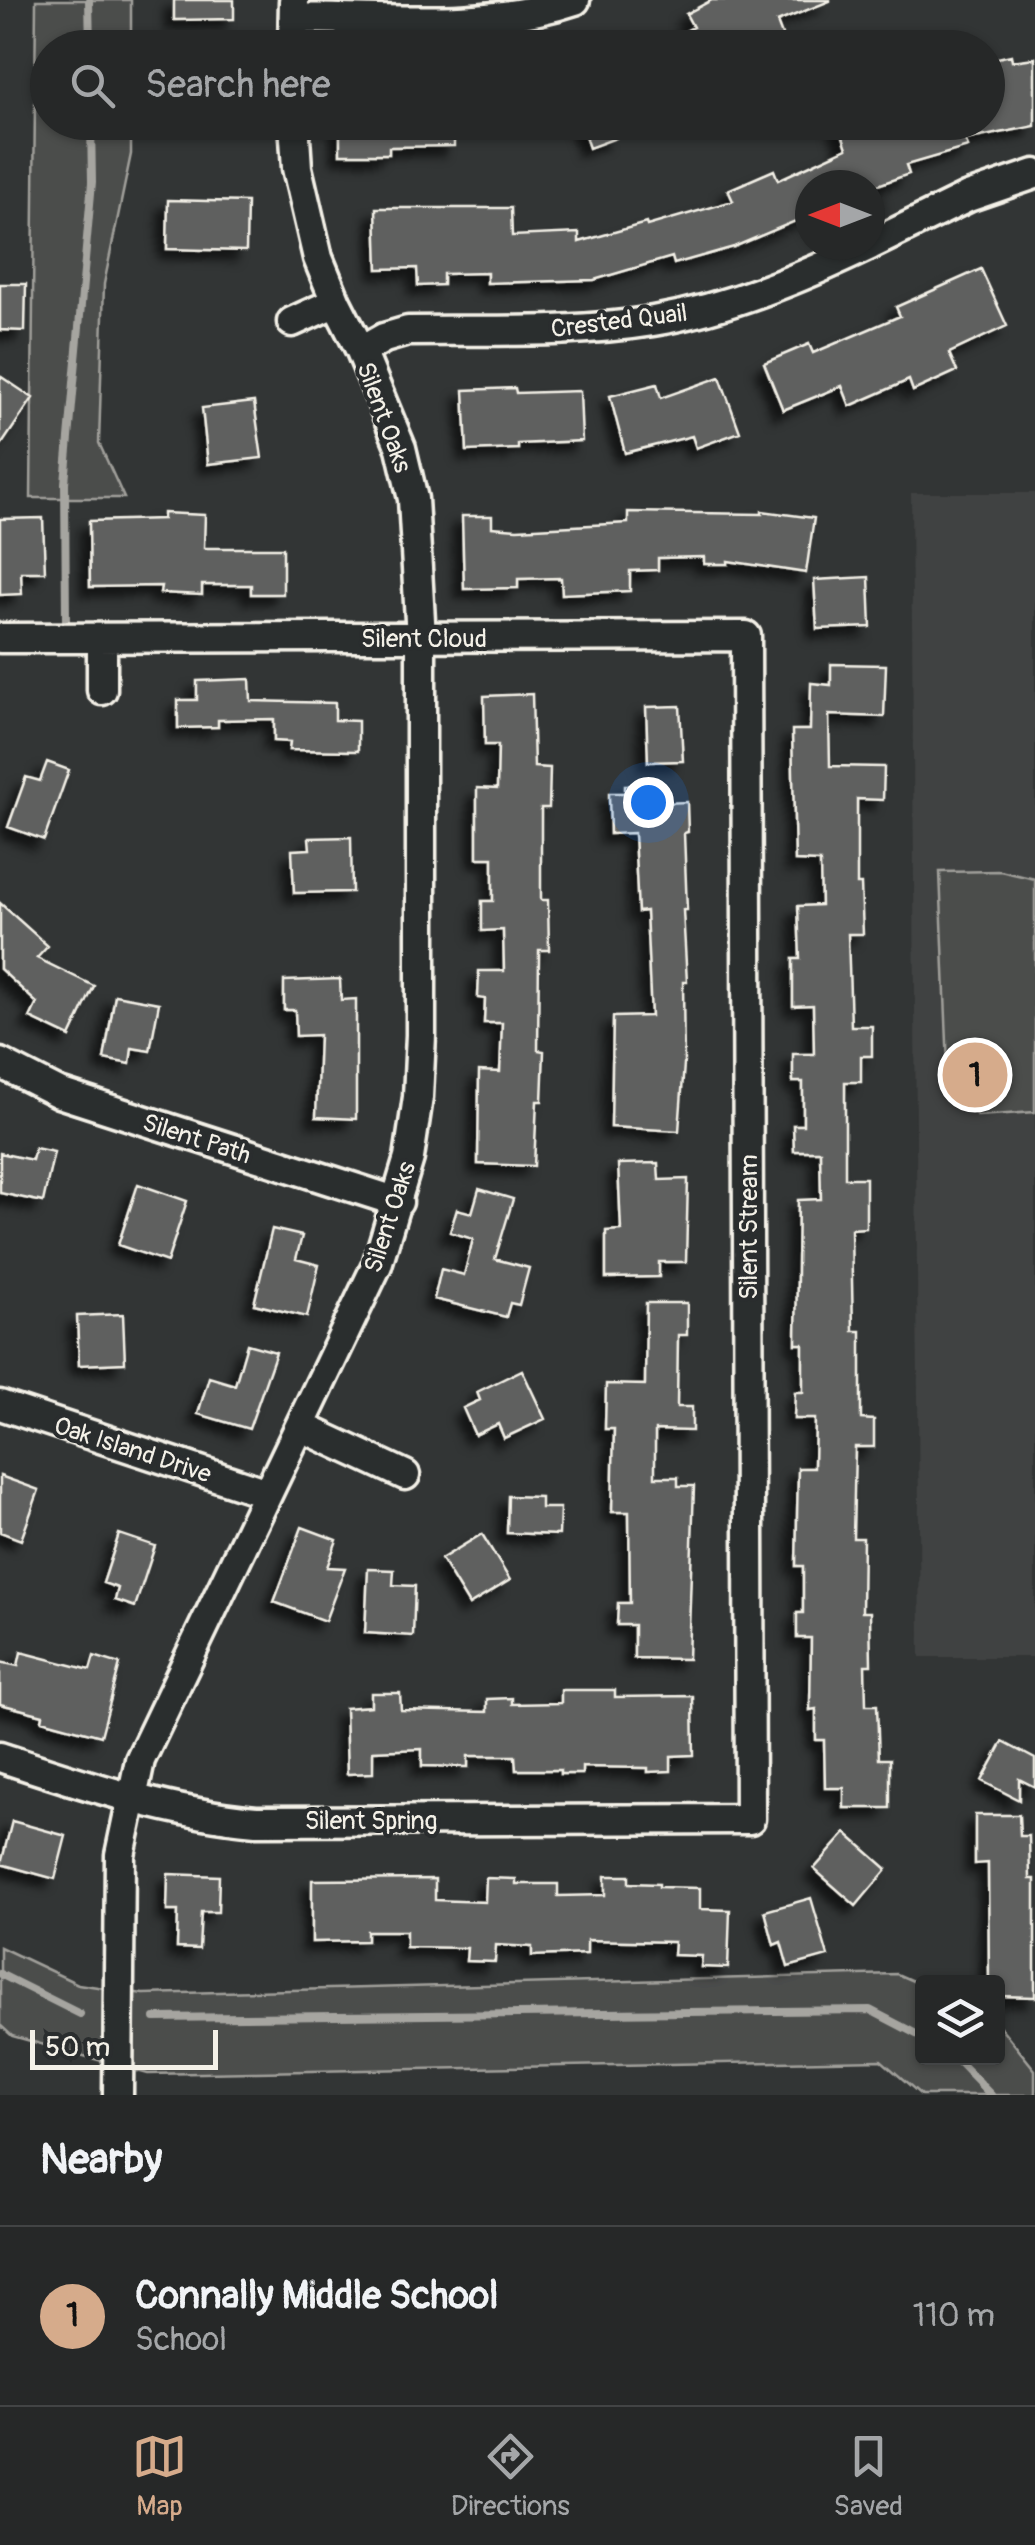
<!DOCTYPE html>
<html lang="en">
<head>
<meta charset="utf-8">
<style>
  body { margin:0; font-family:Pangolin,sans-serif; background:#323434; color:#f1f3f6 }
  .controls { position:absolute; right:30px; bottom:30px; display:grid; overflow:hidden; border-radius:10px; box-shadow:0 2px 8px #0004 }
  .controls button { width:90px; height:90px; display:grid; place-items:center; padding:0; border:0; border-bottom:2px solid #424445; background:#262828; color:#f1f3f6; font:50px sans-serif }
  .compass { position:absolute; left:795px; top:170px; width:90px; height:90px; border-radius:50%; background:#262828; box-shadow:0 2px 8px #0004; rotate:270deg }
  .scale { position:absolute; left:30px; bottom:25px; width:188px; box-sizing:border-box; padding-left:10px; border:5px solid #f4f1e8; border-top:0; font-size:28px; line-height:35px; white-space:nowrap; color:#f4f1e8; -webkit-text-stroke:8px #2a2d2e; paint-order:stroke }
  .you { position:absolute; left:648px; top:802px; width:35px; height:35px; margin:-25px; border:8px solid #fff; border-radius:50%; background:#1a73e8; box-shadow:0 0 0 15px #1a73e833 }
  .badge { display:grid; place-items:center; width:65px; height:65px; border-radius:50%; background:#d6ab8b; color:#111; font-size:32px; font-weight:700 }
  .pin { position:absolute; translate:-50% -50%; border:5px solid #fff; box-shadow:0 2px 10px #0006 }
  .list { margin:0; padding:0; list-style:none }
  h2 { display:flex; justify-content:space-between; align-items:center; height:130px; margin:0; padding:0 40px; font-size:42px }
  h2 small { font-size:32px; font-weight:400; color:#a4a6a8 }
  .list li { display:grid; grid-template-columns:65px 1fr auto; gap:30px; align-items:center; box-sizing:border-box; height:180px; padding:0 40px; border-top:2px solid #424445 }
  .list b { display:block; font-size:38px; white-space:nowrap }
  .list p { margin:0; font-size:32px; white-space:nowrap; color:#a4a6a8 }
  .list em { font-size:32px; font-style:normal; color:#a4a6a8 }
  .icon { flex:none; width:55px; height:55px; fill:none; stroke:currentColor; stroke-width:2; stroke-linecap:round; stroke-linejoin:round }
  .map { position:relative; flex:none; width:1035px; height:2095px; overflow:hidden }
  .search { position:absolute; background:#262828; box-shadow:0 2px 8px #0004; left:30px; right:30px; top:30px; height:110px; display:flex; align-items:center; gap:25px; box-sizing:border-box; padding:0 35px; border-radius:55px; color:#a4a6a8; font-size:38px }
  .sheet { height:310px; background:#262828 }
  nav { display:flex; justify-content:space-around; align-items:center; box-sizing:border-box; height:140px; border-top:2px solid #424445; background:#262828; font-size:28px; color:#a4a6a8 }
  nav a { display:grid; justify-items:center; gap:5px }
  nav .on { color:#d6ab8b }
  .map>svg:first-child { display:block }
  .built { fill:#404242 }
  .green { fill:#4b4d4c; stroke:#a09f9a; stroke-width:2.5 }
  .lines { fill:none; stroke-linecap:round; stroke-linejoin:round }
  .stream { stroke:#a6a5a0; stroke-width:8 }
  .building { fill:#5f605f; stroke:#f4f1e8; stroke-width:2.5; filter:url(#shadow) }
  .minor-casing { stroke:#f4f1e8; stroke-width:35 }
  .minor { stroke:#2a2d2e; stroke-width:28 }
  .labels { text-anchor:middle; stroke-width:8; stroke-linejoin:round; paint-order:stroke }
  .street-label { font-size:25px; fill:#f4f1e8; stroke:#2a2d2e }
</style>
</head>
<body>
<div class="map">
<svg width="1035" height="2095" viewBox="0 0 1035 2095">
  <defs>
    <filter id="shadow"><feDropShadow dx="-9" dy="9" stdDeviation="5" flood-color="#0009"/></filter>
  </defs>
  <rect width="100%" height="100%" fill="#323535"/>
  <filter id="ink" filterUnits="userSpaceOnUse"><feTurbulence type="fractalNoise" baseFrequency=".01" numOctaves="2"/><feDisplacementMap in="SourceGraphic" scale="20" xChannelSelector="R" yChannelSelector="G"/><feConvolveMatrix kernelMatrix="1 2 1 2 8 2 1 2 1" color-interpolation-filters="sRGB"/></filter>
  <g filter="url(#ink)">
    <path class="built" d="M 911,493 L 1035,493 L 1035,1657 L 920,1657 Z"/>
    <path class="green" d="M 36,0 L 131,0 L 131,47 L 48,48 L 48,122 L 131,123 L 131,154 L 104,284 L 99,443 L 124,498 L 31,498 Z
      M 1000,871 L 1035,879 L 1035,1112 L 978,1116 L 949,1092 L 940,872 Z
      M 0,1947 L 78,1984 L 143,1994 L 897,1974 L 922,1985 L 922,2058 L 998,2058 L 998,2024 L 1035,2070 L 1035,2095 L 921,2095 L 881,2060 L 148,2074 L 12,2036 L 0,2025 Z"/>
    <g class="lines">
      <path class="stream" d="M 89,0 L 90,48
        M 66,623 L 65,483 L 92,182 L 91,122
        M 0,1974 L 80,2014
        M 155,2018 L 870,2010 L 922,2037
        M 955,2058 L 991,2095"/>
    </g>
    <path class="building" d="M 174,0 L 234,0 L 234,19 L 174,20 Z
      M 712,0 L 830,0 L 830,1 L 777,22 L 787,48 L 653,48 L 693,27 L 686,14 Z
      M 1011,55 L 1012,61 L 1035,58 L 1035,126 L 965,140 L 968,147 L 906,165 L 909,174 L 878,185 L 810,185 L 810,215 L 734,247 L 674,264 L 672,257 L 594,280 L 487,283 L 487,273 L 443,274 L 443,285 L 418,286 L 417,268 L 378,269 L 376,208 L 511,208 L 512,236 L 579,233 L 579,242 L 646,223 L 647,226 L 733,201 L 728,190 L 774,170 L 778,180 L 847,148 L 838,122 L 988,122 L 988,60 Z
      M 340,122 L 454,122 L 454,146 L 389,147 L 389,154 L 340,154 Z
      M 580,122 L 610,122 L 616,138 L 589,148 Z
      M 168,200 L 247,202 L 246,251 L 167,249 Z
      M 981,269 L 1007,326 L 949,353 L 957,371 L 913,391 L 909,380 L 850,406 L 842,386 L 783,410 L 764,363 L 809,344 L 813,353 L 900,316 L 896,307 Z
      M 0,284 L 26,284 L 25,331 L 0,330 Z
      M 0,376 L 33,398 L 0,447 Z
      M 720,377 L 740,432 L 696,448 L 692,436 L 625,453 L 610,396 L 657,384 L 661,398 Z
      M 515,388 L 516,393 L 580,391 L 582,441 L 518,444 L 518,449 L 467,451 L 464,390 Z
      M 254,402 L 262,458 L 208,464 L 202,408 Z
      M 762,511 L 814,518 L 806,573 L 728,561 L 728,564 L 704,564 L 704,557 L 658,558 L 658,570 L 630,571 L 630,591 L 562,594 L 561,578 L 518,579 L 518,588 L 464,589 L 462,516 L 492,516 L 492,527 L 517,529 L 628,523 L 628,512 L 762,514 Z
      M 163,513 L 205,515 L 204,548 L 283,548 L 283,594 L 251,594 L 251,585 L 202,585 L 202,595 L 160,593 L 161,586 L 90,587 L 89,521 L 163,519 Z
      M 43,518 L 45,572 L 21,572 L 22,594 L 0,595 L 0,519 Z
      M 869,577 L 871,627 L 817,629 L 814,580 Z
      M 831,664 L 886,665 L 884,717 L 829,715 L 830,766 L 884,767 L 883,800 L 857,799 L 857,884 L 861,884 L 863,934 L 848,934 L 851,1026 L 872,1026 L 872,1056 L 861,1056 L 861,1082 L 845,1082 L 845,1178 L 866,1178 L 866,1228 L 851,1229 L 853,1331 L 861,1331 L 861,1419 L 874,1420 L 874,1447 L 855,1447 L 853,1538 L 863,1538 L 862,1612 L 870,1612 L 871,1665 L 865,1665 L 866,1705 L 877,1705 L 879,1759 L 890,1759 L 890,1808 L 844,1808 L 844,1788 L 825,1788 L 824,1740 L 816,1740 L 816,1709 L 810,1710 L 811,1638 L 797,1638 L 797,1613 L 803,1613 L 803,1566 L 796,1566 L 798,1468 L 814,1468 L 815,1419 L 794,1419 L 795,1392 L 803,1392 L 803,1344 L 796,1344 L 798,1200 L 821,1199 L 820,1151 L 794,1151 L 793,1125 L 803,1125 L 803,1082 L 793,1082 L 793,1054 L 814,1054 L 813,1005 L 793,1006 L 793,959 L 800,959 L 798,906 L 821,905 L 820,862 L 795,861 L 792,730 L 810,730 L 811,683 L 831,685 Z
      M 250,679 L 251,701 L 335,703 L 335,720 L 358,721 L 358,751 L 289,750 L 290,742 L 274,741 L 274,719 L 218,720 L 218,727 L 178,728 L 178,700 L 197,700 L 197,681 Z
      M 532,694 L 534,767 L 550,768 L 549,808 L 541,808 L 541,900 L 548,900 L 549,950 L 539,950 L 538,1050 L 544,1051 L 542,1101 L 537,1101 L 534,1166 L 478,1164 L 479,1071 L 500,1072 L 502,1023 L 484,1023 L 485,999 L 478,998 L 479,971 L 504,971 L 503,930 L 482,931 L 482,901 L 493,901 L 493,858 L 477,858 L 477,788 L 497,789 L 498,745 L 485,745 L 484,696 Z
      M 680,706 L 683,761 L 648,762 L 646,707 Z
      M 47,762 L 69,770 L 44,840 L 8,827 L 26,777 L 40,781 Z
      M 625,785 L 664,785 L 664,803 L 687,802 L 688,832 L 684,833 L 687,910 L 683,910 L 687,982 L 683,982 L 684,1064 L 679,1131 L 611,1127 L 613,1017 L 651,1016 L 646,911 L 638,912 L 634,833 L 610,834 L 609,793 L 625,793 Z
      M 351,837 L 352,892 L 294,893 L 292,850 L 310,849 L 309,838 Z
      M 0,903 L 48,946 L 37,958 L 94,986 L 70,1037 L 30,1018 L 37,1003 L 0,969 Z
      M 340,979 L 341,1000 L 356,999 L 356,1119 L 316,1117 L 319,1035 L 296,1036 L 295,1010 L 284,1010 L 284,981 Z
      M 115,995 L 159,1003 L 150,1051 L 132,1048 L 130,1064 L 104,1059 Z
      M 35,1148 L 54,1152 L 43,1202 L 0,1193 L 0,1153 L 32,1160 Z
      M 658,1163 L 659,1180 L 688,1179 L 686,1262 L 659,1262 L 659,1277 L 606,1278 L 606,1231 L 621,1230 L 618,1164 Z
      M 138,1184 L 187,1201 L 167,1262 L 118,1245 Z
      M 479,1189 L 513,1199 L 495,1259 L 529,1268 L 519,1305 L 510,1303 L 506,1317 L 434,1299 L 441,1269 L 464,1275 L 473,1239 L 450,1232 L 457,1209 L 472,1213 Z
      M 272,1229 L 302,1236 L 296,1259 L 319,1265 L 307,1317 L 254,1304 Z
      M 646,1303 L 687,1303 L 687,1335 L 678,1335 L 677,1407 L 692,1407 L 692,1431 L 655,1430 L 655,1477 L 678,1477 L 678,1486 L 694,1486 L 688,1659 L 634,1658 L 634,1625 L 617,1625 L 618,1603 L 630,1603 L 629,1512 L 612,1512 L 614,1429 L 605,1429 L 606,1384 L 645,1385 Z
      M 123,1314 L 125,1363 L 79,1365 L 77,1316 Z
      M 247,1344 L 276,1352 L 249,1429 L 198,1414 L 209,1377 L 235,1385 Z
      M 522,1370 L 545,1419 L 504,1438 L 498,1424 L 475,1435 L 463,1408 L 480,1400 L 477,1392 Z
      M 0,1476 L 39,1490 L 21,1540 L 0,1532 Z
      M 508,1496 L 541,1497 L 541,1508 L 560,1508 L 559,1535 L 507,1533 Z
      M 302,1527 L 337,1540 L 327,1567 L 345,1568 L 325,1621 L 274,1602 Z
      M 119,1534 L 155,1546 L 135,1607 L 115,1600 L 118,1588 L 103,1583 Z
      M 482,1534 L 510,1580 L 469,1605 L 441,1559 Z
      M 368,1569 L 394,1570 L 393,1585 L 415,1586 L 413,1636 L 365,1633 Z
      M 21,1652 L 90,1670 L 94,1656 L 120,1664 L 101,1736 L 42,1720 L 43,1715 L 0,1704 L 0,1662 L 18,1666 Z
      M 561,1690 L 615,1690 L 615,1697 L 693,1696 L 694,1755 L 671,1756 L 671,1771 L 648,1772 L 648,1768 L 582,1767 L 582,1774 L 560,1774 L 560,1770 L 516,1770 L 515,1756 L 468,1756 L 468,1767 L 422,1766 L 422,1749 L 373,1751 L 373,1773 L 347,1774 L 345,1708 L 371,1706 L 371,1693 L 400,1693 L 401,1710 L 487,1712 L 487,1699 L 512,1698 L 512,1704 L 561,1703 Z
      M 1003,1742 L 1035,1759 L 1035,1787 L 1019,1779 L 1019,1800 L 982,1781 Z
      M 975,1815 L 1019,1815 L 1020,1836 L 1029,1836 L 1030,1879 L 1035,1879 L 1035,1997 L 998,1996 L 998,1982 L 989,1982 L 988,1863 L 975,1864 Z
      M 12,1821 L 66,1836 L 55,1879 L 1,1864 Z
      M 846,1833 L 887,1869 L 856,1906 L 814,1869 Z
      M 168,1874 L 219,1876 L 218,1912 L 201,1912 L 199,1949 L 177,1948 L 178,1911 L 167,1911 Z
      M 605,1876 L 629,1876 L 629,1883 L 659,1884 L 659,1887 L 700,1888 L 700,1909 L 730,1910 L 728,1968 L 701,1967 L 702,1956 L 673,1955 L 674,1942 L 587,1940 L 587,1954 L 532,1956 L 532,1947 L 496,1945 L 495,1962 L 466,1961 L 467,1948 L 406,1947 L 406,1931 L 367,1931 L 367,1941 L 312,1942 L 312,1880 L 435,1879 L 435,1900 L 485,1902 L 486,1878 L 516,1879 L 516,1884 L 558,1884 L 558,1896 L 605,1895 Z
      M 811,1898 L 828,1956 L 788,1967 L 781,1942 L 774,1945 L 765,1911 Z"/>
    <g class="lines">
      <g class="minor-casing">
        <path id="minor" d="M 294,18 C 387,19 486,30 575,0
          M 293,48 L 294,1
          M 870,245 L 968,197 L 1035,174
          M 292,322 L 336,302
          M 361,351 L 384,338 L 408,331 C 489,330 573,334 653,321 C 729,308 801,278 870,245
          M 0,638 L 746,636 L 750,1819 L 256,1821 C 167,1813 85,1785 0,1757
          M 102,638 L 102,690
          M 0,1063 L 59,1093 L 398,1202
          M 0,1405 L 267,1493
          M 302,1427 L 405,1475
          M 118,2095 L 120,1855 L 140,1760 L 377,1265 L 409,1158 L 418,1097 L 421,1035 L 421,638 L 413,499 L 401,448 L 361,351 L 336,302 L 318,258 L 297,168 L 294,122"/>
      </g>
      <use href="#minor" class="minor"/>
    </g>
  </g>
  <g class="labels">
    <g class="street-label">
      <text transform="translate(619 320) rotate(-7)" y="9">Crested Quail</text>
      <text transform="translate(385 417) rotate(70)" y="9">Silent Oaks</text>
      <text x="424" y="647">Silent Cloud</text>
      <text transform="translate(197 1138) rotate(18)" y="9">Silent Path</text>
      <text transform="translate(389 1217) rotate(-72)" y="9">Silent Oaks</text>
      <text transform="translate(748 1227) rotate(-90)" y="9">Silent Stream</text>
      <text transform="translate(133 1449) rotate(18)" y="9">Oak Island Drive</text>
      <text x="371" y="1829">Silent Spring</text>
    </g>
  </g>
</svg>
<div class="controls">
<button><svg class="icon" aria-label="layers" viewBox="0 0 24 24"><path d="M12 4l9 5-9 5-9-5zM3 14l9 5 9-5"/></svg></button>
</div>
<svg class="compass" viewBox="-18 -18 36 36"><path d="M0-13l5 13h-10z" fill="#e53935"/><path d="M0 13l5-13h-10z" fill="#a4a6a8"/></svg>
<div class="scale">50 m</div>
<div class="you"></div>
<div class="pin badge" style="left:975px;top:1075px">1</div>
<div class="search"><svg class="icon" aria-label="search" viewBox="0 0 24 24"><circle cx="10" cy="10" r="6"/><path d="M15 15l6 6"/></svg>Search here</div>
</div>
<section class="sheet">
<h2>Nearby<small></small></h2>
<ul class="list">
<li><span class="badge">1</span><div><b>Connally Middle School</b><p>School</p></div><em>110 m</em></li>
</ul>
</section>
<nav>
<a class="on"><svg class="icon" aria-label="map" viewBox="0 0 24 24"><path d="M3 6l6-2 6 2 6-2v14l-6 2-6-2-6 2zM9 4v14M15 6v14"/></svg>Map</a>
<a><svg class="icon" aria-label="directions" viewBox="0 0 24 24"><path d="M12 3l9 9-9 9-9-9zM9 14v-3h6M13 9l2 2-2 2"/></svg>Directions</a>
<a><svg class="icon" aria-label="saved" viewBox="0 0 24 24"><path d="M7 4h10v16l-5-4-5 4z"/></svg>Saved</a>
</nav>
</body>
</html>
